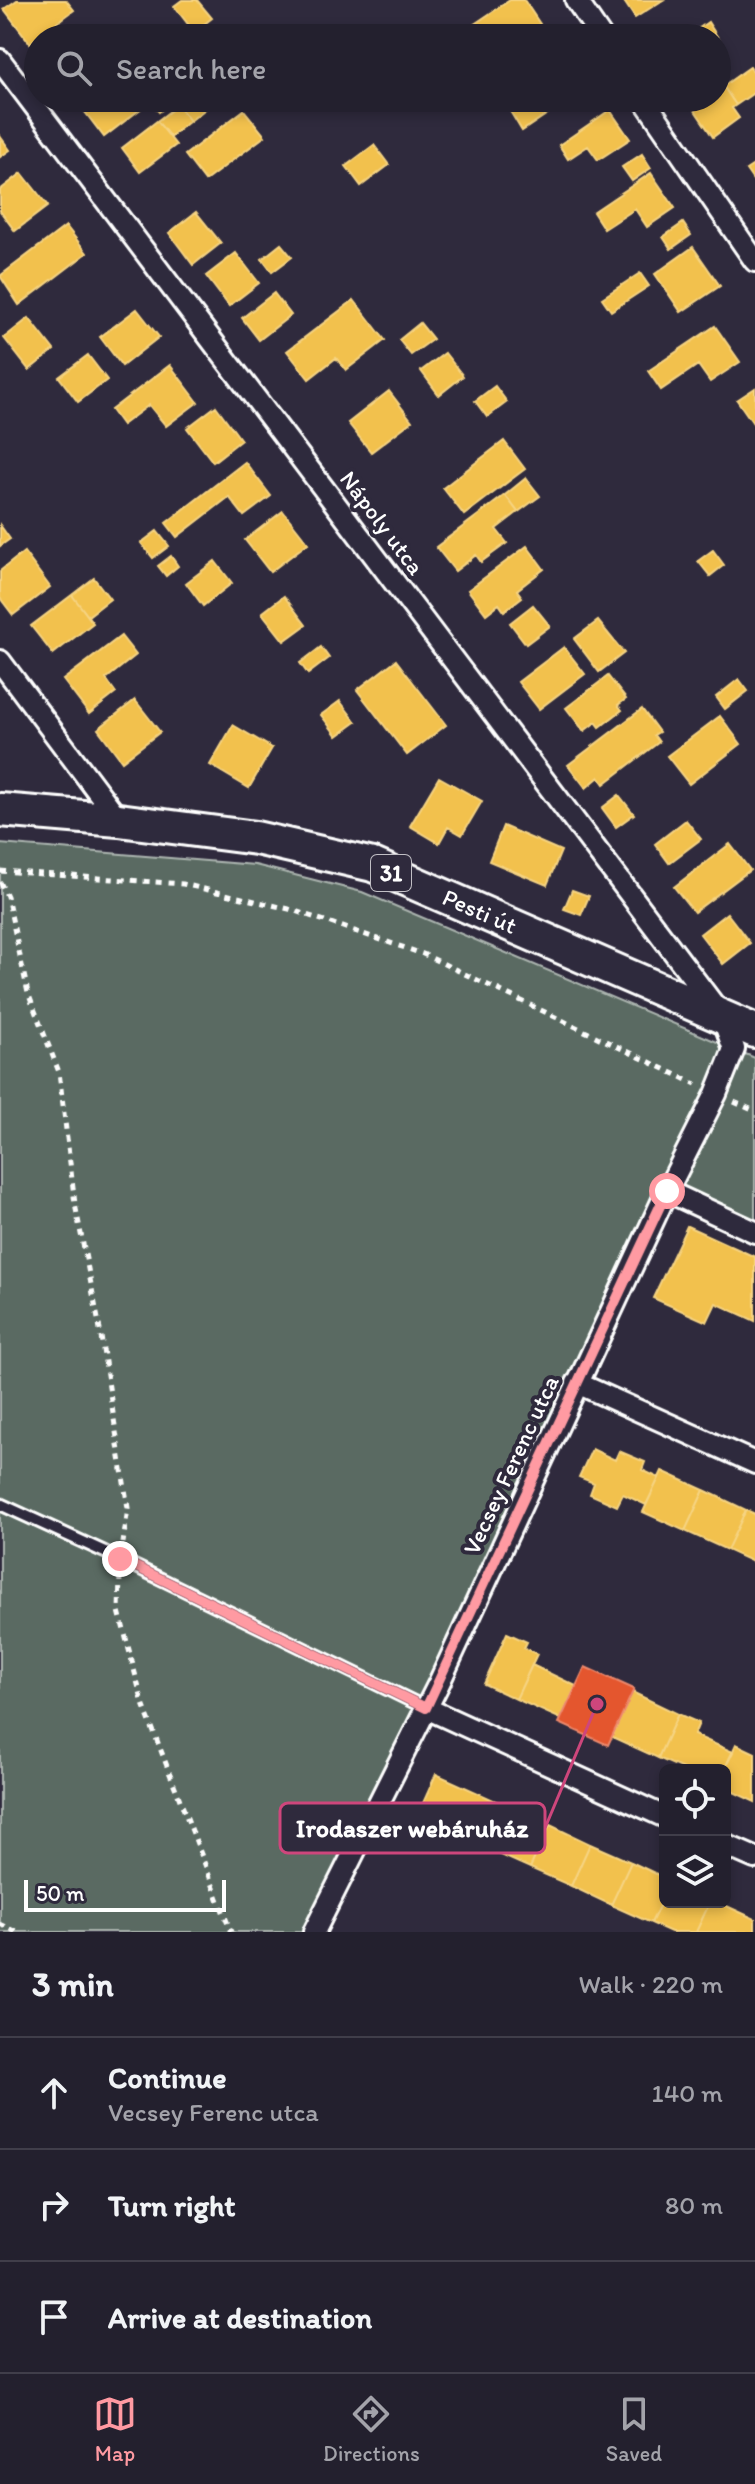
<!DOCTYPE html>
<html lang="en">
<head>
<meta charset="utf-8">
<style>
  body { margin:0; font-family:Itim,sans-serif; background:#2f2d3a; color:#f1f3f6 }
  .controls { position:absolute; right:24px; bottom:24px; display:grid; overflow:hidden; border-radius:12px; box-shadow:0 4px 12px #0003 }
  .controls button { width:72px; height:72px; display:grid; place-items:center; padding:0; border:0; border-bottom:2px solid #403e4a; background:#23202e; color:#f1f3f6; font:40px sans-serif }
  .scale { position:absolute; left:24px; bottom:20px; width:202px; box-sizing:border-box; padding-left:8px; border:4px solid #fff; border-top:0; font-size:22px; line-height:28px; white-space:nowrap; color:#fff; -webkit-text-stroke:6px #2f2a3d; paint-order:stroke }
  .stop { position:absolute; width:24px; height:24px; margin:-18px; border:6px solid #ff9aa2; border-radius:50%; background:#fff }
  .stop.end { background:#ff9aa2; border-color:#fff; box-shadow:0 2px 8px #0008 }
  .list { margin:0; padding:0; list-style:none }
  h2 { display:flex; justify-content:space-between; align-items:center; height:104px; margin:0; padding:0 32px; font-size:34px }
  h2 small { font-size:26px; font-weight:400; color:#a3a3aa }
  .list li { display:grid; grid-template-columns:52px 1fr auto; gap:24px; align-items:center; box-sizing:border-box; height:112px; padding:0 32px; border-top:2px solid #403e4a }
  .list b { display:block; font-size:30px; white-space:nowrap }
  .list p { margin:0; font-size:26px; white-space:nowrap; color:#a3a3aa }
  .list em { font-size:26px; font-style:normal; color:#a3a3aa }
  .icon { flex:none; width:44px; height:44px; fill:none; stroke:currentColor; stroke-width:2; stroke-linecap:round; stroke-linejoin:round }
  .map { position:relative; flex:none; width:755px; height:1932px; overflow:hidden }
  .search { position:absolute; background:#23202e; box-shadow:0 4px 12px #0003; left:24px; right:24px; top:24px; height:88px; display:flex; align-items:center; gap:20px; box-sizing:border-box; padding:0 28px; border-radius:44px; color:#a3a3aa; font-size:30px }
  .sheet { height:440px; background:#23202e }
  nav { display:flex; justify-content:space-around; align-items:center; box-sizing:border-box; height:112px; border-top:2px solid #403e4a; background:#23202e; font-size:22px; color:#a3a3aa }
  nav a { display:grid; justify-items:center; gap:4px }
  nav .on { color:#ff9aa2 }
  .map>svg:first-child { display:block }
  .green { fill:#5a6b62; stroke:#acb5b0; stroke-width:2 }
  .homes { fill:#f2c14e; stroke:#f6d483; stroke-width:2 }
  .shops { fill:#e4572e; stroke:#ec896d; stroke-width:2 }
  .lines { fill:none; stroke-linecap:round; stroke-linejoin:round }
  .lane-casing { stroke:#fff; stroke-width:16 }
  .street-casing { stroke:#fff; stroke-width:26 }
  .primary-casing { stroke:#fff; stroke-width:38 }
  .path { stroke:#fff; stroke-width:5; stroke-dasharray:6 6; stroke-linecap:butt }
  .lane { stroke:#2f2a3d; stroke-width:10 }
  .street { stroke:#2f2a3d; stroke-width:20 }
  .primary { stroke:#2f2a3d; stroke-width:32 }
  .route { stroke:#ff9aa2; stroke-width:10 }
  .labels { text-anchor:middle; stroke-width:8; stroke-linejoin:round; paint-order:stroke }
  .shield { fill:#2f2a3d; stroke:#c1bfc5; stroke-width:2 }
  .shield-label { font-size:22px; font-weight:bold; fill:#fff }
  .street-label { font-size:24px; fill:#fff; stroke:#2f2a3d }
  .leader { fill:none; stroke:#ce467c; stroke-width:3 }
  .callout-dot { fill:#ce467c; stroke:#2f2a3d; stroke-width:3 }
  .callout { fill:#2f2a3d; stroke:#ce467c; stroke-width:3 }
  .callout-label { font-size:26px; text-anchor:middle; font-weight:bold; fill:#fff }
</style>
</head>
<body>
<div class="map">
<svg width="755" height="1932" viewBox="0 0 755 1932">
  <rect width="100%" height="100%" fill="#2f2a3d"/>
  <filter id="ink" filterUnits="userSpaceOnUse"><feTurbulence type="fractalNoise" baseFrequency=".0125" numOctaves="2"/><feDisplacementMap in="SourceGraphic" scale="16" xChannelSelector="R" yChannelSelector="G"/><feConvolveMatrix kernelMatrix="1 2 1 2 8 2 1 2 1" color-interpolation-filters="sRGB"/></filter>
  <g filter="url(#ink)">
    <path class="green" d="M 0,844 L 255,865 L 362,892 L 755,1058 L 755,1232 L 668,1191 L 314,1932 L 0,1932 Z"/>
    <path class="homes" d="M 17,0 L 66,0 L 74,10 L 30,43 L 4,9 Z
      M 182,0 L 197,0 L 212,18 L 194,32 L 174,6 Z
      M 510,0 L 524,0 L 540,24 L 526,34 L 528,38 L 474,38 L 467,29 Z
      M 623,0 L 663,0 L 635,18 Z
      M 708,22 L 727,52 L 717,59 L 717,38 L 685,38 Z
      M 82,29 L 88,38 L 70,38 Z
      M 750,67 L 755,75 L 755,92 L 736,105 L 723,86 Z
      M 723,86 L 736,105 L 732,108 L 739,118 L 713,137 L 692,106 L 705,98 L 717,98 L 717,90 Z
      M 142,98 L 147,104 L 104,137 L 75,99 Z
      M 148,98 L 177,98 L 159,112 Z
      M 187,98 L 217,98 L 218,99 L 190,121 L 178,105 Z
      M 502,98 L 571,98 L 522,131 Z
      M 178,105 L 190,121 L 170,137 L 157,121 Z
      M 244,110 L 265,136 L 205,181 L 185,155 Z
      M 610,110 L 630,139 L 598,160 L 588,146 L 568,159 L 559,145 Z
      M 157,121 L 176,145 L 140,172 L 122,148 Z
      M 0,136 L 10,150 L 0,157 Z
      M 374,145 L 389,165 L 361,186 L 346,166 Z
      M 642,154 L 651,168 L 632,181 L 622,167 Z
      M 755,164 L 755,183 L 746,170 Z
      M 22,173 L 48,206 L 15,231 L 0,211 L 0,190 Z
      M 651,173 L 675,208 L 647,227 L 635,209 L 604,229 L 593,212 Z
      M 196,212 L 221,243 L 193,265 L 169,233 Z
      M 683,223 L 691,235 L 671,249 L 663,237 Z
      M 66,226 L 87,253 L 19,305 L 0,276 Z
      M 281,244 L 292,257 L 272,272 L 262,259 Z
      M 693,247 L 720,286 L 681,312 L 655,274 Z
      M 236,253 L 259,283 L 229,306 L 206,276 Z
      M 640,273 L 649,286 L 611,311 L 602,298 Z
      M 274,293 L 291,315 L 259,340 L 242,318 Z
      M 354,300 L 385,340 L 346,370 L 336,358 L 309,379 L 287,351 Z
      M 137,309 L 159,337 L 122,366 L 100,337 Z
      M 29,318 L 54,350 L 29,370 L 4,338 Z
      M 420,323 L 433,339 L 411,355 L 399,340 Z
      M 715,326 L 740,362 L 710,382 L 698,365 L 661,390 L 648,371 Z
      M 445,353 L 463,376 L 439,395 L 421,371 Z
      M 88,355 L 107,380 L 78,402 L 59,377 Z
      M 170,365 L 198,402 L 166,426 L 149,405 L 122,425 L 111,410 Z
      M 495,386 L 507,402 L 487,417 L 475,401 Z
      M 755,388 L 755,426 L 737,400 Z
      M 389,391 L 412,421 L 371,452 L 348,423 Z
      M 216,406 L 241,440 L 213,462 L 187,428 Z
      M 504,441 L 525,469 L 464,515 L 443,488 Z
      M 245,462 L 271,496 L 244,516 L 229,497 L 177,537 L 166,523 Z
      M 526,478 L 540,496 L 518,512 L 505,495 Z
      M 505,495 L 518,512 L 496,529 L 507,543 L 481,562 L 476,555 L 455,571 L 436,547 Z
      M 283,511 L 308,543 L 270,572 L 245,540 Z
      M 0,525 L 10,539 L 0,546 Z
      M 157,531 L 169,546 L 153,558 L 141,543 Z
      M 527,546 L 544,569 L 517,590 L 522,597 L 504,611 L 499,604 L 486,614 L 468,590 Z
      M 713,550 L 724,565 L 710,576 L 698,561 Z
      M 24,552 L 50,587 L 13,615 L 0,598 L 0,571 Z
      M 171,556 L 178,566 L 166,576 L 158,566 Z
      M 215,561 L 232,583 L 203,606 L 186,583 Z
      M 94,578 L 110,599 L 88,616 L 72,595 Z
      M 72,595 L 93,623 L 53,654 L 31,626 Z
      M 284,596 L 306,625 L 284,641 L 262,613 Z
      M 533,605 L 550,626 L 526,644 L 510,623 Z
      M 598,621 L 624,653 L 599,672 L 574,639 Z
      M 121,636 L 136,655 L 106,679 L 116,693 L 89,714 L 63,680 Z
      M 321,647 L 329,658 L 308,674 L 300,663 Z
      M 564,647 L 585,674 L 539,709 L 518,682 Z
      M 396,660 L 446,725 L 407,755 L 357,690 Z
      M 608,676 L 626,699 L 618,705 L 622,710 L 600,727 L 596,722 L 584,731 L 566,708 Z
      M 739,679 L 748,691 L 725,709 L 716,697 Z
      M 135,700 L 160,732 L 122,761 L 98,729 Z
      M 340,701 L 356,722 L 337,736 L 321,715 Z
      M 642,709 L 659,732 L 654,735 L 659,742 L 604,784 L 599,777 L 586,788 L 568,765 Z
      M 720,716 L 741,744 L 689,784 L 667,756 Z
      M 233,725 L 272,748 L 249,788 L 210,765 Z
      M 439,777 L 482,801 L 462,835 L 448,827 L 439,843 L 410,826 Z
      M 619,795 L 634,814 L 616,827 L 602,808 Z
      M 686,820 L 701,839 L 669,863 L 655,844 Z
      M 503,826 L 561,851 L 547,885 L 489,861 Z
      M 730,844 L 750,870 L 694,912 L 674,887 Z
      M 572,890 L 589,896 L 581,915 L 564,909 Z
      M 727,913 L 750,943 L 723,964 L 700,934 Z
      M 687,1226 L 755,1257 L 755,1321 L 716,1303 L 707,1322 L 653,1298 Z
      M 592,1449 L 615,1460 L 619,1451 L 645,1462 L 642,1470 L 659,1478 L 646,1505 L 623,1494 L 617,1506 L 590,1494 L 594,1483 L 579,1477 Z
      M 662,1471 L 704,1490 L 685,1531 L 643,1512 Z
      M 704,1490 L 746,1510 L 727,1550 L 685,1531 Z
      M 746,1510 L 755,1514 L 755,1563 L 727,1550 Z
      M 507,1633 L 527,1642 L 524,1648 L 537,1654 L 516,1699 L 484,1684 Z
      M 532,1665 L 576,1686 L 561,1719 L 516,1699 Z
      M 632,1692 L 678,1714 L 658,1758 L 612,1737 Z
      M 678,1714 L 699,1723 L 694,1735 L 733,1752 L 724,1770 L 685,1770 L 658,1758 Z
      M 736,1744 L 755,1753 L 755,1802 L 725,1788 L 724,1770 Z
      M 436,1774 L 509,1807 L 490,1850 L 449,1831 L 448,1836 L 415,1821 Z
      M 509,1807 L 550,1825 L 530,1868 L 490,1850 Z
      M 550,1825 L 590,1844 L 571,1886 L 530,1868 Z
      M 590,1844 L 631,1862 L 611,1905 L 571,1886 Z
      M 631,1862 L 665,1878 L 665,1894 L 651,1923 L 611,1905 Z
      M 665,1894 L 665,1902 L 710,1902 L 696,1932 L 671,1932 L 651,1923 Z
      M 710,1902 L 718,1902 L 755,1919 L 755,1932 L 696,1932 Z"/>
    <path class="shops" d="M 585,1667 L 634,1689 L 608,1745 L 559,1723 Z"/>
    <g class="lines">
      <g class="lane-casing">
        <path id="lane" d="M 0,1504 L 120,1559 L 426,1708"/>
      </g>
      <g class="street-casing">
        <path id="street" d="M 576,0 L 602,38
          M 0,60 L 722,1016 L 734,1049 L 716,1094 L 667,1191 L 439,1683 L 314,1932
          M 643,98 L 755,261
          M 0,661 L 119,820
          M 667,1191 L 755,1232
          M 577,1383 L 755,1463
          M 426,1708 L 665,1817
          M 725,1845 L 755,1858"/>
      </g>
      <g class="primary-casing">
        <g id="primary">
          <path id="s1" d="M 0,810 L 119,820 L 256,838 L 373,865 L 755,1031"/>
        </g>
      </g>
      <path class="path" d="M 0,871 L 183,884 L 289,909 L 423,954 L 696,1084
        M 0,882 L 7,896 L 28,993 L 59,1072 L 75,1204 L 99,1324 L 128,1508 L 123,1543
        M 734,1102 L 755,1111
        M 120,1576 L 119,1611 L 143,1704 L 231,1932
        M 0,1924 L 17,1932"/>
      <use href="#lane" class="lane"/>
      <use href="#street" class="street"/>
      <use href="#primary" class="primary"/>
    </g>
  </g>
  <g class="lines" filter="url(#ink)">
    <path class="route" d="M 120,1559 L 426,1708 L 667,1191"/>
  </g>
  <g class="labels">
    <rect class="shield" x="371" y="855" width="40" height="36" rx="6"/>
    <g class="shield-label">
      <text x="391" y="881">31</text>
    </g>
    <g class="street-label">
      <text transform="translate(382 523) rotate(53)" y="8">Nápoly utca</text>
      <text dy="8" stroke="none"><textPath href="#s1" startOffset="494">Pesti út</textPath></text>
      <text transform="translate(511 1465) rotate(-65)" y="8">Vecsey Ferenc utca</text>
    </g>
  </g>
  <path class="leader" d="M597 1704L545 1828"/>
  <circle class="callout-dot" cx="597" cy="1704" r="8"/>
  <rect class="callout" x="280" y="1803" width="265" height="50" rx="8"/>
  <g class="callout-label">
    <text x="412" y="1837">Irodaszer webáruház</text>
  </g>
</svg>
<div class="controls">
<button><svg class="icon" aria-label="locate" viewBox="0 0 24 24"><circle cx="12" cy="12" r="6"/><path d="M12 2v4M12 18v4M2 12h4M18 12h4"/></svg></button>
<button><svg class="icon" aria-label="layers" viewBox="0 0 24 24"><path d="M12 4l9 5-9 5-9-5zM3 14l9 5 9-5"/></svg></button>
</div>
<div class="scale">50 m</div>
<div class="stop" style="left:667px;top:1191px"></div>
<div class="stop end" style="left:120px;top:1559px"></div>
<div class="search"><svg class="icon" aria-label="search" viewBox="0 0 24 24"><circle cx="10" cy="10" r="6"/><path d="M15 15l6 6"/></svg>Search here</div>
</div>
<section class="sheet">
<h2>3 min<small>Walk · 220 m</small></h2>
<ul class="list">
<li><svg class="icon" aria-label="ahead" viewBox="0 0 24 24"><path d="M12 20V5M6 11l6-6 6 6"/></svg><div><b>Continue</b><p>Vecsey Ferenc utca</p></div><em>140 m</em></li>
<li><svg class="icon" aria-label="right" viewBox="0 0 24 24"><path d="M7 20v-9h11M14 6l5 5-5 5"/></svg><div><b>Turn right</b></div><em>80 m</em></li>
<li><svg class="icon" aria-label="arrive" viewBox="0 0 24 24"><path d="M6 21V4h12l-3 4 3 4H6"/></svg><div><b>Arrive at destination</b></div></li>
</ul>
</section>
<nav>
<a class="on"><svg class="icon" aria-label="map" viewBox="0 0 24 24"><path d="M3 6l6-2 6 2 6-2v14l-6 2-6-2-6 2zM9 4v14M15 6v14"/></svg>Map</a>
<a><svg class="icon" aria-label="directions" viewBox="0 0 24 24"><path d="M12 3l9 9-9 9-9-9zM9 14v-3h6M13 9l2 2-2 2"/></svg>Directions</a>
<a><svg class="icon" aria-label="saved" viewBox="0 0 24 24"><path d="M7 4h10v16l-5-4-5 4z"/></svg>Saved</a>
</nav>
</body>
</html>
